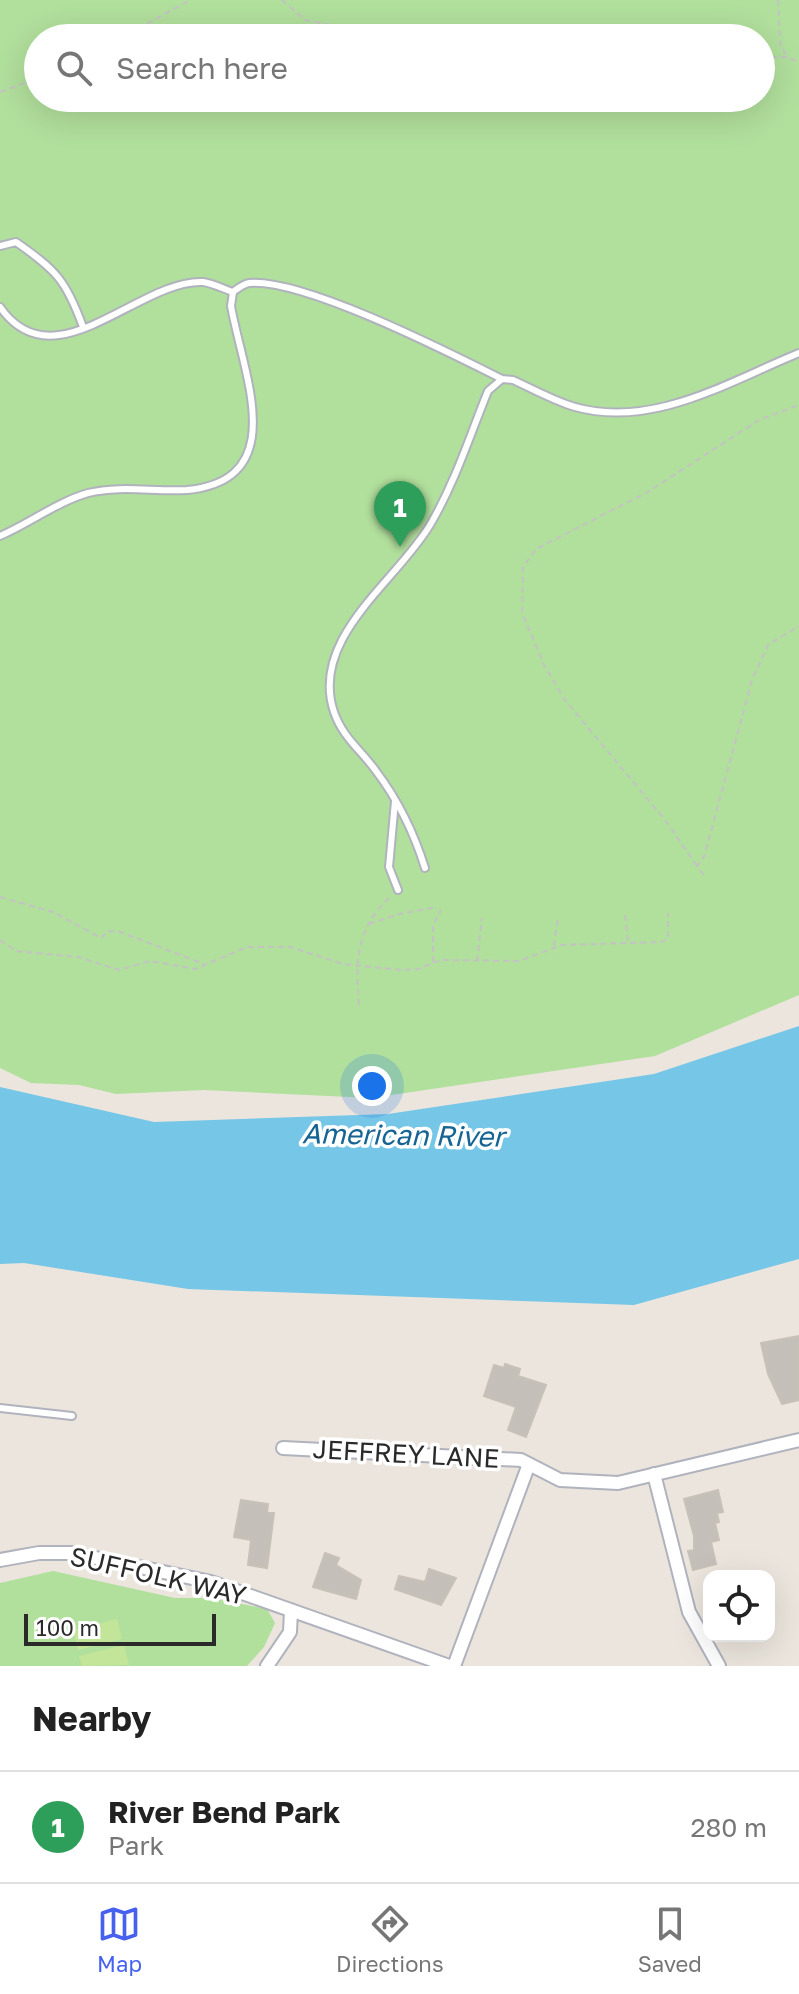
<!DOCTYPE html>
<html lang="en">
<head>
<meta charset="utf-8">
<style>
  body { margin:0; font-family:"Golos Text",sans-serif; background:#f6f6f6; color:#222 }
  .controls { position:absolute; right:24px; bottom:24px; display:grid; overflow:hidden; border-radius:16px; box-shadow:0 8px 32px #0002 }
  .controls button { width:72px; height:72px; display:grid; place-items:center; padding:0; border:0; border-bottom:2px solid #e0e0e0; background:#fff; color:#222; font:40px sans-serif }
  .scale { position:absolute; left:24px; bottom:20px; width:192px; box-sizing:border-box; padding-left:8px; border:4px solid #2a2a2a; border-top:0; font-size:22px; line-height:28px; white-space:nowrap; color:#2a2a2a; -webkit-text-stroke:6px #fff; paint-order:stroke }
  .you { position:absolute; left:372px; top:1086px; width:28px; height:28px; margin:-20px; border:6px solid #fff; border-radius:50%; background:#1a73e8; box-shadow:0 0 0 12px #1a73e833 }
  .badge { display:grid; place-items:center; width:52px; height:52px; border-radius:50%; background:#4661ef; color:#fff; font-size:26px; font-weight:700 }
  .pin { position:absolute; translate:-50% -66px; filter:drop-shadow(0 2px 4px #0008) }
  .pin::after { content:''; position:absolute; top:42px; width:28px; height:24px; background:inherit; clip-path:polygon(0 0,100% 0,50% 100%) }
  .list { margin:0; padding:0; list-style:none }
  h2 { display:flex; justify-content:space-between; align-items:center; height:104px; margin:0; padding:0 32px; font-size:34px }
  h2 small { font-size:26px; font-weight:400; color:#767676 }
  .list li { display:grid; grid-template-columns:52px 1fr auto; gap:24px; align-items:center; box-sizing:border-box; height:112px; padding:0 32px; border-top:2px solid #e0e0e0 }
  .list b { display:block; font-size:30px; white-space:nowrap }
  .list p { margin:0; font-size:26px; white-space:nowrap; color:#767676 }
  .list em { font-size:26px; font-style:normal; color:#767676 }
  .icon { flex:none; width:44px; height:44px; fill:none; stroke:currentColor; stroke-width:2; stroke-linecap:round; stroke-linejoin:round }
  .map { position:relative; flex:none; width:799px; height:1666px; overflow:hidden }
  .search { position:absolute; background:#fff; box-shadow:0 8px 32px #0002; left:24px; right:24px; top:24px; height:88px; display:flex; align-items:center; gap:20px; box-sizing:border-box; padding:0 28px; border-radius:44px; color:#767676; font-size:30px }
  .sheet { height:216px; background:#fff }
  nav { display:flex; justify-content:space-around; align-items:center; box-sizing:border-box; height:112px; border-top:2px solid #e0e0e0; background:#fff; font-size:22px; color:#767676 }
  nav a { display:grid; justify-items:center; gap:4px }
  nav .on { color:#4661ef }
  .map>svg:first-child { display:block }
  .green { fill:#b1df9c; fill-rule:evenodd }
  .pitch { fill:#c3e599 }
  .water { fill:#76c6e7 }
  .building { fill:#c4bfb8; stroke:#c7c1b7; stroke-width:2 }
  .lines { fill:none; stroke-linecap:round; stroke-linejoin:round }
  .lane-casing { stroke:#b0b3bd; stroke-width:10 }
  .street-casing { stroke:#b0b3bd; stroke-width:16 }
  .path { stroke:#c3c3c3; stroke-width:2; stroke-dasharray:6 4; stroke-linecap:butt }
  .lane { stroke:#fff; stroke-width:6 }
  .street { stroke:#fff; stroke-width:12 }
  .labels { text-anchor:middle; stroke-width:7; stroke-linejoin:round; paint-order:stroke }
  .street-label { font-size:26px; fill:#2a2a2a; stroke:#fff }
  .water-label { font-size:28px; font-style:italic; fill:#156493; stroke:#fff }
</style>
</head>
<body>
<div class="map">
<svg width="799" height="1666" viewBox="0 0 799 1666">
  <rect width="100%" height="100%" fill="#ebe5dd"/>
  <path class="green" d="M 0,0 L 799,0 L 799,995 L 655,1056 L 371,1098 L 204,1090 L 116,1094 L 79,1085 L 31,1083 L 0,1068 ZM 38,38 L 761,38 L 761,98 L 38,98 Z
    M 53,1571 L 175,1598 L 211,1598 L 267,1609 L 275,1623 L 264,1647 L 247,1666 L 0,1666 L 0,1583 Z"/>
  <path class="pitch" d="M 117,1619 L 122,1639 L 78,1650 L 73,1630 Z
    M 124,1645 L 129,1665 L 82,1666 L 79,1656 Z"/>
  <path class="water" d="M 799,1026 L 799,1259 L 634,1305 L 188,1289 L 24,1263 L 0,1264 L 0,1087 L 154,1122 L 388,1114 L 654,1074 Z"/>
  <path class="building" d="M 799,1336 L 799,1400 L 782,1404 L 768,1374 L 761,1343 Z
    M 505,1364 L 520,1369 L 518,1376 L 546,1385 L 526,1437 L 508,1430 L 516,1407 L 484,1396 L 494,1365 L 504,1368 Z
    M 718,1490 L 723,1512 L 717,1513 L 719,1522 L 715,1523 L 719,1540 L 711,1542 L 716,1564 L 693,1570 L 688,1551 L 694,1550 L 694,1536 L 684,1499 Z
    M 241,1500 L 268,1504 L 267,1513 L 274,1513 L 267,1568 L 248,1565 L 251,1540 L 234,1537 Z
    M 325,1553 L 339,1558 L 336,1565 L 361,1580 L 356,1599 L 313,1587 Z
    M 429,1569 L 456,1578 L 441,1605 L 395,1589 L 399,1576 L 425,1582 Z"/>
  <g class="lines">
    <g class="lane-casing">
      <path id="lane" d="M 0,246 L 16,242 C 56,270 66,280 83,327
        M 0,307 C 54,385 139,279 203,282 C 212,283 224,289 233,292
        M 0,536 C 30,523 57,502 88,493 C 121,485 154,492 187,490 C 292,480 243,374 231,306 L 233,292 C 237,289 243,284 249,283 C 303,278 450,353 502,379
        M 395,801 L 389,867 L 398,890
        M 425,868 C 414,833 398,800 376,771 C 361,750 343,738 334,712 C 309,638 397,581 430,525 C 455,483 470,435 488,391 L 502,379 L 513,380 C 533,389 554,401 575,407 C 653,429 730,381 799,353
        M 0,1408 L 72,1416"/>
    </g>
    <g class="street-casing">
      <path id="street" d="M 283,1448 L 521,1460 L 560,1480 L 618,1483 L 799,1440
        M 654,1474 L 689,1612 L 719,1666
        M 0,1560 L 39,1553 L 72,1553 L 211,1582 L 449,1666
        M 267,1666 L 290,1632 L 291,1610
        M 454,1666 L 529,1464"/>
    </g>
    <path class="path" d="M 282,0 L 305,20 L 397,38
      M 778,0 L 780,43 L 787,57
      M 121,38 L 190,0
      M 761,57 L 787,57 L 799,62
      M 0,92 L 38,78
      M 697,866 L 665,820 L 564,699 L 544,665 L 522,613 L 523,567 L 536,549 L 646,493 L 759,420 L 799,405
      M 704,875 L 697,866 L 704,857 L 752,680 L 768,645 L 799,626
      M 0,897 L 53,912 L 101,938 L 108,931 L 120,932 L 204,964
      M 625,915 L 628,943
      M 369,924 L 399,914 L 437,907
      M 0,940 L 16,951 L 78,957 L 119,970 L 150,961 L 195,969 L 247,947 L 290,947 L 343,964 L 401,970 L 418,969 L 441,960 L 519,961 L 562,945 L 662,942 L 668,938 L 668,913
      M 554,946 L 558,916
      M 477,961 L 482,918
      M 433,962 L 433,925 L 441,910
      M 359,1005 C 355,962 356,928 391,896"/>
    <use href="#lane" class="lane"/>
    <use href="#street" class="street"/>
  </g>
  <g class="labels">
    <g class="street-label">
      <text transform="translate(406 1454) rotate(3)" y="9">JEFFREY LANE</text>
      <text transform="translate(158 1576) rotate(13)" y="9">SUFFOLK WAY</text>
    </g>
    <g class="water-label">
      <text transform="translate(403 1135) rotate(1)" y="10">American River</text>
    </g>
  </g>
</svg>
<div class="controls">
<button><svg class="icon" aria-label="locate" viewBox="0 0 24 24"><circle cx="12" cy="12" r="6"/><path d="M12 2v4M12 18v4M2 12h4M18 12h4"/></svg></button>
</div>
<div class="scale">100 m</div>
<div class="you"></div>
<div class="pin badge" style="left:400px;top:547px;background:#2e9e5b">1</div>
<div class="search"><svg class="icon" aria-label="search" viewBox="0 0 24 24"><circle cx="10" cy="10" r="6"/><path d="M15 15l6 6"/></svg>Search here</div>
</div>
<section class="sheet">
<h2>Nearby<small></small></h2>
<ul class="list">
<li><span class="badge" style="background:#2e9e5b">1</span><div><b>River Bend Park</b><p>Park</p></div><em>280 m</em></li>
</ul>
</section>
<nav>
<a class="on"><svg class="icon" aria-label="map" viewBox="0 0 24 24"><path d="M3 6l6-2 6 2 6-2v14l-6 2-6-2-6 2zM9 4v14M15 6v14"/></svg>Map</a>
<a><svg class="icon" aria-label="directions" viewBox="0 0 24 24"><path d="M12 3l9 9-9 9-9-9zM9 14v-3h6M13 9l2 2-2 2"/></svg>Directions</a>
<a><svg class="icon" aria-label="saved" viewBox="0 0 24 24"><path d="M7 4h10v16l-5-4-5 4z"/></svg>Saved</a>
</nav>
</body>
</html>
